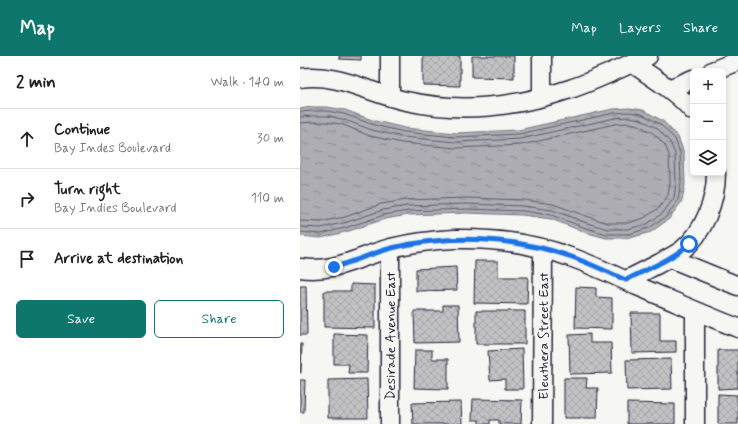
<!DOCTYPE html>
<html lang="en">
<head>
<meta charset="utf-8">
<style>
  body { margin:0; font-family:Mynerve,sans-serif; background:#f6f6f6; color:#222 }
  .controls { position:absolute; right:12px; top:12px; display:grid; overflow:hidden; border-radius:6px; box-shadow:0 2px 6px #0003 }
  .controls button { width:36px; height:36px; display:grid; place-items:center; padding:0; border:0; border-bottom:1px solid #e0e0e0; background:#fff; color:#222; font:20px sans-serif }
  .stop { position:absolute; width:12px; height:12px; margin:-9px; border:3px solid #1a73e8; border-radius:50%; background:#fff }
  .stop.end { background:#1a73e8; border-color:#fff; box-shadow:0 1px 4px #0008 }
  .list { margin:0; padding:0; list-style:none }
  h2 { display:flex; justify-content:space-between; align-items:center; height:52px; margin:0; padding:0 16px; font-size:17px }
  h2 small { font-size:13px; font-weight:400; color:#767676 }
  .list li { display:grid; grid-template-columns:26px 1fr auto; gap:12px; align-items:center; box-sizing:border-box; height:60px; padding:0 16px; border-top:1px solid #e0e0e0 }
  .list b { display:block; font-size:15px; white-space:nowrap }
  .list p { margin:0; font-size:13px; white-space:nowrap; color:#767676 }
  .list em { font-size:13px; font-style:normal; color:#767676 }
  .actions { display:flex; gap:8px; padding:12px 16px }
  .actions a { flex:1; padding:9px 0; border:1px solid #0f766e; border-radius:6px; text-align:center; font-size:14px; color:#0f766e }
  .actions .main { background:#0f766e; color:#fff }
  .icon { flex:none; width:22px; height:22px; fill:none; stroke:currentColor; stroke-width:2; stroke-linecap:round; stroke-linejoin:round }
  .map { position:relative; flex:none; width:438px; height:368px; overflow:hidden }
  header { display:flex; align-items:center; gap:24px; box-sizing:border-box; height:56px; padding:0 20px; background:#0f766e; color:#fff }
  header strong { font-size:19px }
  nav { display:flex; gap:22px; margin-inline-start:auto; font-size:14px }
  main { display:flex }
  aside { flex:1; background:#fff }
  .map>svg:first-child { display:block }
  .water { fill:url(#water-ripples); stroke:#757583 }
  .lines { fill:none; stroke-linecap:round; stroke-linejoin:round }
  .shore { stroke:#5a5a6b; stroke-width:1 }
  .building { fill:url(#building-cross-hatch); stroke:#22223b }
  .minor-casing { stroke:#22223b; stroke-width:21 }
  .minor { stroke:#f6f6f2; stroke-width:18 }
  .route { stroke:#1a73e8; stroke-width:5 }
  .labels { text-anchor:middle; stroke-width:3.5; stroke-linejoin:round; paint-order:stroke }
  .street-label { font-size:14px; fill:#22223b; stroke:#f6f6f2 }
</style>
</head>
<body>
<header>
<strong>Map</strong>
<nav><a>Map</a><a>Layers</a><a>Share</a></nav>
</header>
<main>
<aside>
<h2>2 min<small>Walk · 140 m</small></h2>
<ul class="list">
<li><svg class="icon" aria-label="ahead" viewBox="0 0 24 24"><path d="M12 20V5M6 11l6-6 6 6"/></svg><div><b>Continue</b><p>Bay Indes Boulevard</p></div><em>30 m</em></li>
<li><svg class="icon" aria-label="right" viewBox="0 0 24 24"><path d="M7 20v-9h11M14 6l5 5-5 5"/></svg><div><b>Turn right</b><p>Bay Indies Boulevard</p></div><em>110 m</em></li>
<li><svg class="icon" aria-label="arrive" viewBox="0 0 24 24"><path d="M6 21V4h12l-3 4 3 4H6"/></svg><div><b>Arrive at destination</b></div></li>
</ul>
<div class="actions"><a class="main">Save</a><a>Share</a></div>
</aside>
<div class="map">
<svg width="438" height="368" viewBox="0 0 438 368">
  <defs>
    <pattern id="water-ripples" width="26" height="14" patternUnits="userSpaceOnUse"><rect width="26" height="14" fill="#adadb3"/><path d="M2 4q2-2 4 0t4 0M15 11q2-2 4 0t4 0" fill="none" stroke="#8c8c93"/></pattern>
    <pattern id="building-cross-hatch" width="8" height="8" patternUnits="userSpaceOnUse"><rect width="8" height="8" fill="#c2c2c4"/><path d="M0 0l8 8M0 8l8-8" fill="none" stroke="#a6a6a9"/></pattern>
  </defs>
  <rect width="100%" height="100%" fill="#f6f6f2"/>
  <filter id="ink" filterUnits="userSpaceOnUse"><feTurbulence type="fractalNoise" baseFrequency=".025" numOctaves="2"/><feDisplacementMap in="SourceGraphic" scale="8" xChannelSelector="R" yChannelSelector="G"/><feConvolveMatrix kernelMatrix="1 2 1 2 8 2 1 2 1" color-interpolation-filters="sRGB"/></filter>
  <g filter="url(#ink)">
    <path class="water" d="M 11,51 L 27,51 L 45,54 L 75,65 L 105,72 L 156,77 L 218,74 L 313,53 L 330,52 L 343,54 L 363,65 L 378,81 L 384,97 L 385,128 L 382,145 L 369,163 L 351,176 L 330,182 L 306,182 L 284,176 L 251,163 L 222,159 L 166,157 L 108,159 L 85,163 L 49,175 L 21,182 L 0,180 L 0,53 Z"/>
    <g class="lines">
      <path class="shore" d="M 0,56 L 12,55 L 27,55 L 44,58 L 74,69 L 104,76 L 156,81 L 219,78 L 314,57 L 329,56 L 342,58 L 360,68 L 375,83 L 380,97 L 381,127 L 378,144 L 367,160 L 349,172 L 329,178 L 307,178 L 286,172 L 251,159 L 223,155 L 166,153 L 108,155 L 84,159 L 48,171 L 21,178 L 0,176
        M 0,61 L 12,60 L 27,60 L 42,63 L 72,74 L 103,81 L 156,86 L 220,83 L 315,62 L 329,61 L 340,63 L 357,72 L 370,86 L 375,98 L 376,127 L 374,142 L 363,157 L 347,168 L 328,173 L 308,173 L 287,167 L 252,154 L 223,150 L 166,148 L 107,150 L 83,154 L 47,166 L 21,172 L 0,171
        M 0,67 L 13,66 L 26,66 L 41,68 L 70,80 L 102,87 L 156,92 L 221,89 L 315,68 L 329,67 L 338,69 L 353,77 L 365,89 L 369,99 L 370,127 L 368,139 L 359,152 L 344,162 L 328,167 L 308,167 L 289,161 L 253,148 L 224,144 L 166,142 L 106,144 L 81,148 L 45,161 L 20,166 L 0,165"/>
    </g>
    <path class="building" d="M 39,0 L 61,0 L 61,4 L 39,3 Z
      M 123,0 L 160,0 L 160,30 L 123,29 Z
      M 172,0 L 214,0 L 214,22 L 172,21 Z
      M 175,205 L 198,205 L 198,221 L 228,221 L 227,248 L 174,247 Z
      M 156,211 L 157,234 L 116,235 L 116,213 Z
      M 51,228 L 75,229 L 75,272 L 24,271 L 24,235 L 51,235 Z
      M 0,230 L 6,230 L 7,279 L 0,279 Z
      M 276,231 L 296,232 L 296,241 L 312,242 L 312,273 L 275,272 Z
      M 143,249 L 158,249 L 159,286 L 115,287 L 114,255 L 143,255 Z
      M 176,255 L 225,255 L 225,288 L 176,288 Z
      M 331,257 L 360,257 L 360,285 L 376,285 L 376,296 L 332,297 Z
      M 34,278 L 68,279 L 67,317 L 48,317 L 49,308 L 34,308 Z
      M 290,278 L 290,287 L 311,287 L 312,317 L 270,318 L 269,279 Z
      M 0,288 L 2,288 L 1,317 L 0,317 Z
      M 222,293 L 223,333 L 205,333 L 205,323 L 190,324 L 188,295 Z
      M 115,294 L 132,294 L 132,303 L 148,303 L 148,333 L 114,332 Z
      M 418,294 L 438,294 L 438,332 L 418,333 Z
      M 371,303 L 372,333 L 327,334 L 326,304 Z
      M 264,322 L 287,322 L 286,332 L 298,332 L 297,362 L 264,362 Z
      M 67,323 L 68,362 L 28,362 L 28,324 Z
      M 0,324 L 5,324 L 4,356 L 0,356 Z
      M 418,338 L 437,339 L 437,346 L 438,346 L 438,368 L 418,368 Z
      M 173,343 L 222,344 L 221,368 L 199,368 L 199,364 L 190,364 L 190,368 L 179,368 L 179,364 L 172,364 Z
      M 161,346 L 162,368 L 113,368 L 112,347 Z
      M 327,347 L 375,348 L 375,368 L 327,368 Z"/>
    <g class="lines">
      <g class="minor-casing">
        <path id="minor" d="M 90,0 L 90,41
          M 242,0 L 242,41
          M 332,7 C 353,22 376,35 393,55
          M 412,15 L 438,5
          M 0,22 C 38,16 70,38 106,45 C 160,57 217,51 270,33 C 297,24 322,11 348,0
          M 369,33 L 393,23
          M 90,192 L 90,368
          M 370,202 L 438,230
          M 0,212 C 35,217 58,201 91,192 C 111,187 133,184 154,183 C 194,182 236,188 273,202 C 295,210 316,220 337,230 C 371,244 404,259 438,272
          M 326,224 C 337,219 348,213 358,208 C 367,203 375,199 382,194 C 404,177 416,144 416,117
          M 395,255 L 395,368
          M 242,368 L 243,193"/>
      </g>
      <use href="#minor" class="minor"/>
    </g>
  </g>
  <g class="lines" filter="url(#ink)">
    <path class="route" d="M 34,211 C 54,206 72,197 92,192 C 151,178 215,181 272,201 C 291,208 308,216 326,224 C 347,213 371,204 389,188"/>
  </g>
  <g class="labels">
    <g class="street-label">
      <text transform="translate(90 280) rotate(-90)" y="5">Desirade Avenue East</text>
      <text transform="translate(243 280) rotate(-90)" y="5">Eleuthera Street East</text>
    </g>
  </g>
</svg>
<div class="controls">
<button>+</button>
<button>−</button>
<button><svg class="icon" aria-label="layers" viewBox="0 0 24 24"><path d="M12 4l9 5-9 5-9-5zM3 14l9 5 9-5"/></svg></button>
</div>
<div class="stop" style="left:389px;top:188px"></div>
<div class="stop end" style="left:34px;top:211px"></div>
</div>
</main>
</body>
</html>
